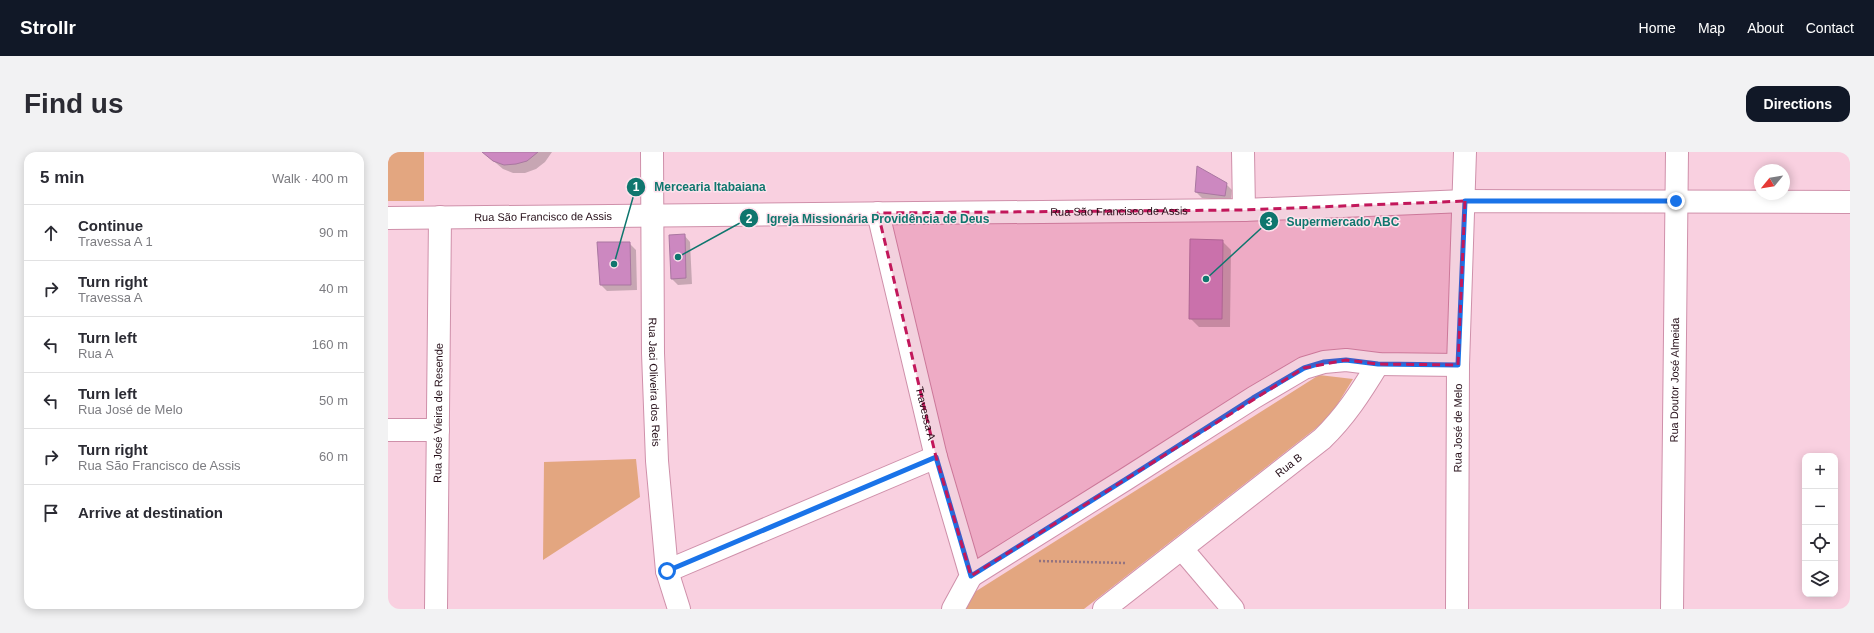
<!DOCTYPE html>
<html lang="en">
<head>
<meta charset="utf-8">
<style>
  body { margin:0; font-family:Arial,sans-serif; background:#f2f2f3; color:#2b2b33 }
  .controls { position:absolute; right:12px; bottom:12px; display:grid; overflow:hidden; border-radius:8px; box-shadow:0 2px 10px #0003 }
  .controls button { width:36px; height:36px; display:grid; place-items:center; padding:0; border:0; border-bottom:1px solid #e1e1e2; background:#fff; color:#2b2b33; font:20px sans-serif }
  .compass { position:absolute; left:1366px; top:12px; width:36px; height:36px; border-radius:50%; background:#fff; box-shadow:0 2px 10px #0003; rotate:240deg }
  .stop { position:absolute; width:12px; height:12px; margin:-9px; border:3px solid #1a73e8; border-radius:50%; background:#fff }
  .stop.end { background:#1a73e8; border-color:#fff; box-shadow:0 1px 4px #0008 }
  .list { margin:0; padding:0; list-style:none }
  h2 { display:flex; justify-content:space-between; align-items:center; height:52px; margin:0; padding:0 16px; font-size:17px }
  h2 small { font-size:13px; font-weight:400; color:#7c7c81 }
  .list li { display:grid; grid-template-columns:26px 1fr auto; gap:12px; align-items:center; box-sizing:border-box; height:56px; padding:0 16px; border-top:1px solid #e1e1e2 }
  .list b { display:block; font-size:15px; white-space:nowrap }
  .list p { margin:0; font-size:13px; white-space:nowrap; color:#7c7c81 }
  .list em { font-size:13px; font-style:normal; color:#7c7c81 }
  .icon { flex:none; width:22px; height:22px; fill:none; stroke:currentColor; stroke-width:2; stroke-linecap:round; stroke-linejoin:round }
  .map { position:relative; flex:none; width:1462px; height:457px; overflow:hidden; border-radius:12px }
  header { display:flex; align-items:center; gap:24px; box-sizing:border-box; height:56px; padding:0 20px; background:#111827; color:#fff }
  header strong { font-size:19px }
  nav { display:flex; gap:22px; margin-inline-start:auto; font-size:14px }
  .intro { display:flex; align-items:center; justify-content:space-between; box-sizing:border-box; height:96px; padding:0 24px }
  h1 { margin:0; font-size:28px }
  .button { padding:10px 18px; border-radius:12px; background:#111827; color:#fff; font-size:14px; font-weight:700 }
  main { display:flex; gap:24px; padding:0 24px }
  aside { flex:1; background:#fff; border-radius:12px; box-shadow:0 2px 10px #0003 }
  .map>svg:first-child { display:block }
  .green { fill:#e3a680 }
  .shadow { fill:#0003 }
  .building { fill:#cc88c0; stroke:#a977a0 }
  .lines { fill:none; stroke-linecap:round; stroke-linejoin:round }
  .minor-casing { stroke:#cf90aa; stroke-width:24 }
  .path { stroke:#937380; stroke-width:2.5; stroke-dasharray:2 2; stroke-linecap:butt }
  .minor { stroke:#fff; stroke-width:22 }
  .route { stroke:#1a73e8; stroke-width:5 }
  .marked { fill:#c2185b; fill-opacity:0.2; stroke:#c2185b; stroke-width:3; stroke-dasharray:8 5; stroke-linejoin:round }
  .labels { text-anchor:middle; stroke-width:3; stroke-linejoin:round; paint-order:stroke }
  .street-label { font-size:11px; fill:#250e18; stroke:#fde2ec }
  .leader { fill:none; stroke:#0f766e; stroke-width:1.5 }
  .callout-dot { fill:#0f766e; stroke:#fde2ec; stroke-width:1.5 }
  .mark-label { font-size:12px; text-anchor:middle; font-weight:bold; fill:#fff }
  .callout-label { font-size:12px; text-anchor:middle; font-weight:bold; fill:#0f766e; stroke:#fde2ec; stroke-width:3; stroke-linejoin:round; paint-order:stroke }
</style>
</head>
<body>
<header>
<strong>Strollr</strong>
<nav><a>Home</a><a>Map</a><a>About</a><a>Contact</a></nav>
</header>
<div class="intro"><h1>Find us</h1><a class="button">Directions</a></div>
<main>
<aside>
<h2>5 min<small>Walk · 400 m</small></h2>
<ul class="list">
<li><svg class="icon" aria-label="ahead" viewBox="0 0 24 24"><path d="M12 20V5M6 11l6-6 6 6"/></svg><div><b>Continue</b><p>Travessa A 1</p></div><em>90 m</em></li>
<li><svg class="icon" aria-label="right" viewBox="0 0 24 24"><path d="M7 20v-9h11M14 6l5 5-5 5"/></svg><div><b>Turn right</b><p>Travessa A</p></div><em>40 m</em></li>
<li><svg class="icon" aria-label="left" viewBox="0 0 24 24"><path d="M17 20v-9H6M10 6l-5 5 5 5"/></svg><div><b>Turn left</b><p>Rua A</p></div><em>160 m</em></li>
<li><svg class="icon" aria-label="left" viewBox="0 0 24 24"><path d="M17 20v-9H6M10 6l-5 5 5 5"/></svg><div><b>Turn left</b><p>Rua José de Melo</p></div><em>50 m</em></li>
<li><svg class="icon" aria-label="right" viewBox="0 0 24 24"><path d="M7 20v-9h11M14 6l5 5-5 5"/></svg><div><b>Turn right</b><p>Rua São Francisco de Assis</p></div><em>60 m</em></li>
<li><svg class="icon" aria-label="arrive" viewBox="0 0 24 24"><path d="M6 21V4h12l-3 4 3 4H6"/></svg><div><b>Arrive at destination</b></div></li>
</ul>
</aside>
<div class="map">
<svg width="1462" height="457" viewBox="0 0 1462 457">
  <rect width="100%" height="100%" fill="#f9d0e0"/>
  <path class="green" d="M 0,0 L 36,0 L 36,49 L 0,49 Z
    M 931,223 L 965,227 L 941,266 L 696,457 L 578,457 L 582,443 Z
    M 248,307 L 252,345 L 155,408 L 156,310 Z"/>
  <path class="shadow" d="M 95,0 L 164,0 L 157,10 L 148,17 L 137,21 L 125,21 L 115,17 Z
    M 838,32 L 844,38 L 843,49 L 814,46 L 808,40 Z
    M 296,83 L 302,90 L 304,132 L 290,133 L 284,127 Z
    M 834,89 L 843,98 L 842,175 L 811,175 L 802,166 Z
    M 241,91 L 248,98 L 249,138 L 219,139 L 213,133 Z"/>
  <path class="building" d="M 94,0 L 150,0 L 139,9 L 128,12 L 116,13 L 105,9 Z
    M 809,14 L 839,31 L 837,44 L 807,40 Z
    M 297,82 L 298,126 L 283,127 L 281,83 Z
    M 802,87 L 835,88 L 834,167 L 801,167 Z
    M 209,90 L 242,90 L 243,133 L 212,133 Z"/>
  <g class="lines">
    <g class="minor-casing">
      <g id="minor">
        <path id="s1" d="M 264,0 L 265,201 L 269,309 L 279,419 L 291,457"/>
        <path d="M 855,0 L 856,58"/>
        <path id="s2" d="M 490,61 L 548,305 L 583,424 L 565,457"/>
        <path id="s3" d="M 0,66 L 856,58 L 1077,49 L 1462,50"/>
        <path d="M 0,278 L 50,278"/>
        <path d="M 794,397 L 845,457"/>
        <path d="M 279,419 L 548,305"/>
        <path d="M 583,424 L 738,327 L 865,246 L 916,216 L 936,210 L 958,208 L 990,212 L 1070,213"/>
        <path id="s4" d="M 48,457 L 52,65"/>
        <path id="s5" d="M 716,457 L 934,287 C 957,265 973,240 990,212"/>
        <path id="s6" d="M 1069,457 L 1070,213 L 1077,0"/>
        <path id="s7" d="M 1284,457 L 1289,0"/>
      </g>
    </g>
    <path class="path" d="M 651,409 L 738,411"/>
    <use href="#minor" class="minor"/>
  </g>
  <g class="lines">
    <path class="route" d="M 279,419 L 548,305 L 583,424 L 738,327 L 865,246 L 916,216 L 936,210 L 958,208 L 990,212 L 1070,213 L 1077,49 L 1288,49"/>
  </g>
  <path class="marked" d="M 1077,49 L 1070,213 L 990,212 L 958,208 L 916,216 L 583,424 L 548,305 L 490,61 L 856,58 Z"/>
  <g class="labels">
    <g class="street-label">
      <text dy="4" stroke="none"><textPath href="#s3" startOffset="731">Rua São Francisco de Assis</textPath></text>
      <text dy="4" stroke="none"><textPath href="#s3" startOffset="155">Rua São Francisco de Assis</textPath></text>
      <text dy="4" stroke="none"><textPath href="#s7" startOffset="229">Rua Doutor José Almeida</textPath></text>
      <text dy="4" stroke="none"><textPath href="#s1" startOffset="230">Rua Jaci Oliveira dos Reis</textPath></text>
      <text dy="4" stroke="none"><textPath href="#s4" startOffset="196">Rua José Vieira de Resende</textPath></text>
      <text dy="4" stroke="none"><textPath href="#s2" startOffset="206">Travessa A</textPath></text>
      <text dy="4" stroke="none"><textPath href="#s6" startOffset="181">Rua José de Melo</textPath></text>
      <text dy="4" stroke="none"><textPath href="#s5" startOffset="234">Rua B</textPath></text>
    </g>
  </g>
  <path class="leader" d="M226 112L248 35M290 105L361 66M818 127L881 69"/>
  <g class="callout-dot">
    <circle cx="226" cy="112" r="4"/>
    <circle cx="290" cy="105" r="4"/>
    <circle cx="818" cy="127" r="4"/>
    <circle cx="248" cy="35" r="10"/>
    <circle cx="361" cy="66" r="10"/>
    <circle cx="881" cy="69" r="10"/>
  </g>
  <g class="mark-label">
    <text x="248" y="39">1</text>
    <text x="361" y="71">2</text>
    <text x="881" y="74">3</text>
  </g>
  <g class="callout-label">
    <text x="322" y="39">Mercearia Itabaiana</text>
    <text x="490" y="71">Igreja Missionária Providência de Deus</text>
    <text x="955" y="74">Supermercado ABC</text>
  </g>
</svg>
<div class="controls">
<button>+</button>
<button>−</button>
<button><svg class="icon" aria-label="locate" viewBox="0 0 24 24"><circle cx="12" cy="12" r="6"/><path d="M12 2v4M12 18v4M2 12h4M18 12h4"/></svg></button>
<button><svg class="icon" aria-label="layers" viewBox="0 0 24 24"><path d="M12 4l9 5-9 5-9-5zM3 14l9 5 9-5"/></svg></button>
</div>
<svg class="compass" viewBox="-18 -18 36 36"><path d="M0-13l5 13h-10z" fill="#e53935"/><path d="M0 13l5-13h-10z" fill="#7c7c81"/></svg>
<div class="stop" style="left:279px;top:419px"></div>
<div class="stop end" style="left:1288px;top:49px"></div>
</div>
</main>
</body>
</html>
